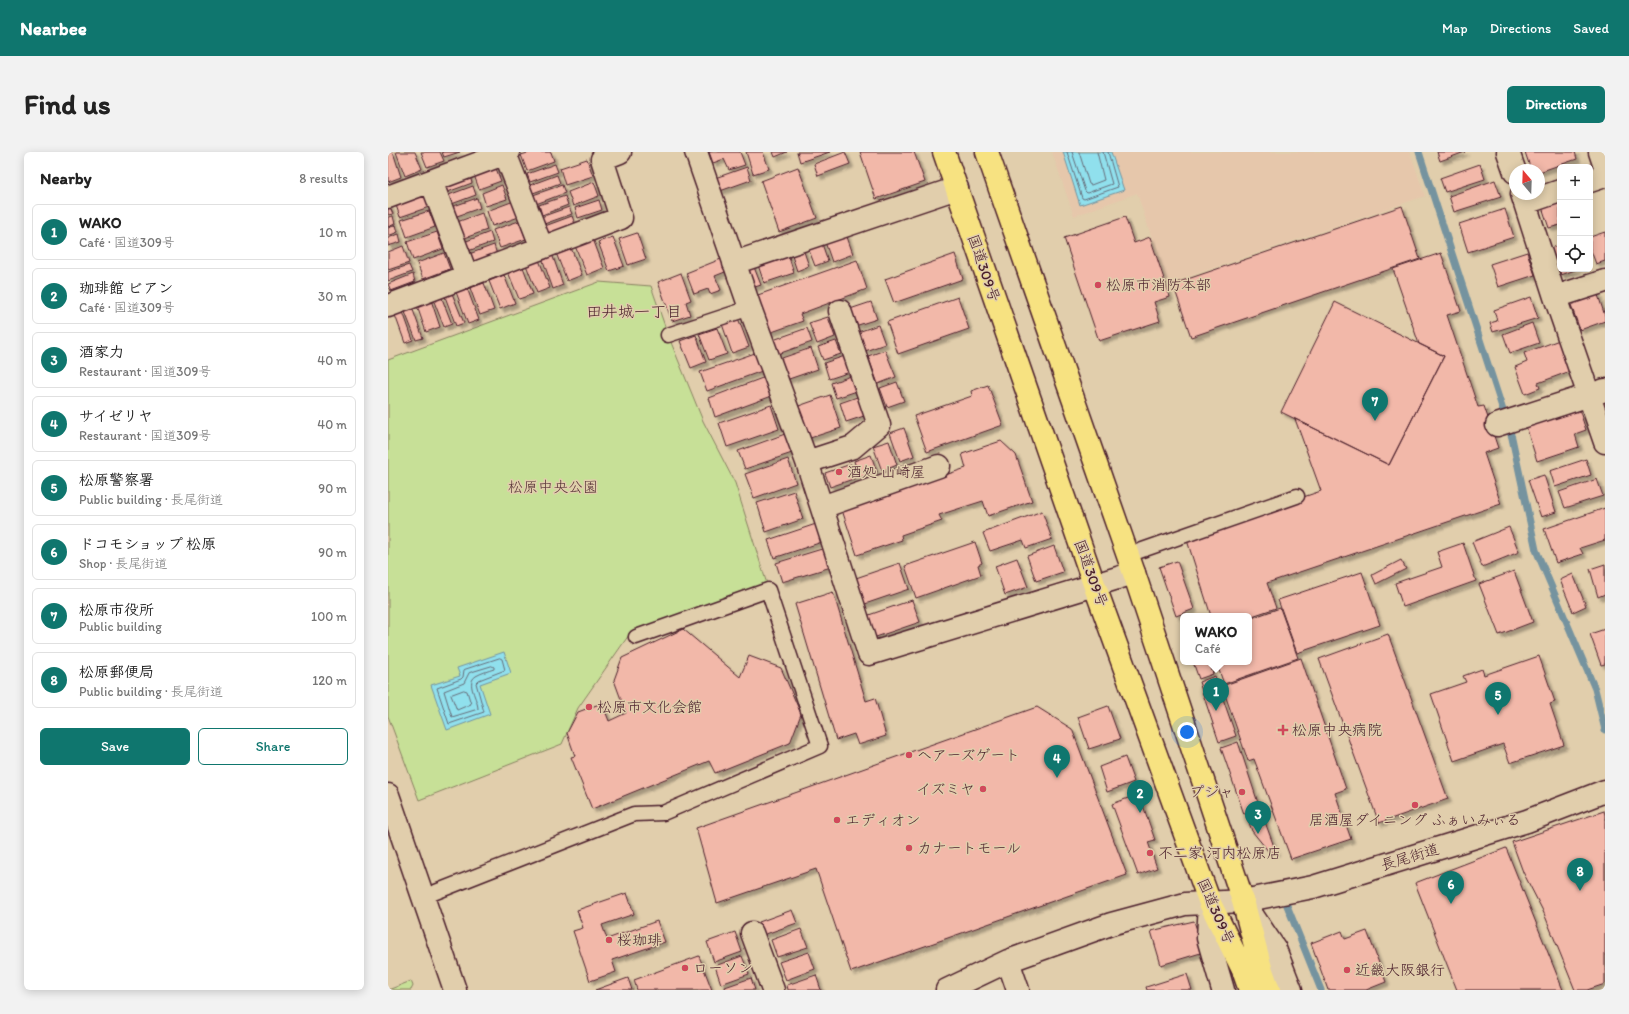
<!DOCTYPE html>
<html lang="en">
<head>
<meta charset="utf-8">
<style>
  body { margin:0; font-family:Itim,"Klee One",sans-serif; background:#f2f2f2; color:#222 }
  .controls { position:absolute; right:12px; top:12px; display:grid; overflow:hidden; border-radius:6px; box-shadow:0 2px 10px #0003 }
  .controls button { width:36px; height:36px; display:grid; place-items:center; padding:0; border:0; border-bottom:1px solid #e0e0e0; background:#fff; color:#222; font:20px sans-serif }
  .compass { position:absolute; left:1121px; top:12px; width:36px; height:36px; border-radius:50%; background:#fff; box-shadow:0 2px 10px #0003; rotate:341deg }
  .you { position:absolute; left:799px; top:580px; width:14px; height:14px; margin:-10px; border:3px solid #fff; border-radius:50%; background:#1a73e8; box-shadow:0 0 0 6px #1a73e833 }
  .badge { display:grid; place-items:center; width:26px; height:26px; border-radius:50%; background:#0f766e; color:#fff; font-size:13px; font-weight:700 }
  .pin { position:absolute; translate:-50% -33px; filter:drop-shadow(0 1px 2px #0008) }
  .pin::after { content:''; position:absolute; top:21px; width:14px; height:12px; background:inherit; clip-path:polygon(0 0,100% 0,50% 100%) }
  .popup { position:absolute; left:792px; top:461px; width:72px; height:52px; box-sizing:border-box; display:grid; place-content:center; border-radius:6px; background:#fff; filter:drop-shadow(0 1px 3px #0005); font-size:13px; white-space:nowrap; color:#767676 }
  .popup b { font-size:15px; color:#222 }
  .popup::after { content:''; position:absolute; left:50%; top:100%; margin-left:-8px; border:8px solid transparent; border-top-color:#fff }
  .list { margin:0; padding:0; list-style:none }
  h2 { display:flex; justify-content:space-between; align-items:center; height:52px; margin:0; padding:0 16px; font-size:17px }
  h2 small { font-size:13px; font-weight:400; color:#767676 }
  .list li { display:grid; grid-template-columns:26px 1fr auto; gap:12px; align-items:center; box-sizing:border-box; height:56px; margin:0 8px 8px; padding:0 8px; border:1px solid #e0e0e0; border-radius:6px }
  .list b { display:block; font-size:15px; white-space:nowrap }
  .list p { margin:0; font-size:13px; white-space:nowrap; color:#767676 }
  .list em { font-size:13px; font-style:normal; color:#767676 }
  .actions { display:flex; gap:8px; padding:12px 16px }
  .actions a { flex:1; padding:9px 0; border:1px solid #0f766e; border-radius:6px; text-align:center; font-size:14px; color:#0f766e }
  .actions .main { background:#0f766e; color:#fff }
  .icon { flex:none; width:22px; height:22px; fill:none; stroke:currentColor; stroke-width:2; stroke-linecap:round; stroke-linejoin:round }
  .map { position:relative; flex:none; width:1217px; height:838px; overflow:hidden; border-radius:6px }
  header { display:flex; align-items:center; gap:24px; box-sizing:border-box; height:56px; padding:0 20px; background:#0f766e; color:#fff }
  header strong { font-size:19px }
  nav { display:flex; gap:22px; margin-inline-start:auto; font-size:14px }
  .intro { display:flex; align-items:center; justify-content:space-between; box-sizing:border-box; height:96px; padding:0 24px }
  h1 { margin:0; font-size:28px }
  .button { padding:10px 18px; border-radius:6px; background:#0f766e; color:#fff; font-size:14px; font-weight:700 }
  main { display:flex; gap:24px; padding:0 24px }
  aside { flex:1; background:#fff; border-radius:6px; box-shadow:0 2px 10px #0003 }
  .map>svg:first-child { display:block }
  .built { fill:#e6c7ab }
  .green { fill:#c7e097; stroke:#888061 }
  .water { fill:#90e0ed; stroke:#74939f }
  .lines { fill:none; stroke-linecap:round; stroke-linejoin:round }
  .shore { stroke:#666c79; stroke-width:1 }
  .stream { stroke:#74939f; stroke-width:7 }
  .building { fill:#f2b8a9; stroke:#4a1f2b; filter:url(#shadow) }
  .service-casing { stroke:#4a1f2b; stroke-width:17 }
  .minor-casing { stroke:#4a1f2b; stroke-width:25 }
  .trunk-casing { stroke:#4a1f2b; stroke-width:25 }
  .service { stroke:#e1ceac; stroke-width:14 }
  .minor { stroke:#e1ceac; stroke-width:22 }
  .trunk { stroke:#f7e281; stroke-width:22 }
  .poi-dot { fill:#d1495b; stroke:#e1ceac; stroke-width:1.5 }
  .labels { text-anchor:middle; stroke-width:3; stroke-linejoin:round; paint-order:stroke }
  .street-label { font-size:15px; fill:#4a1f2b; stroke:#e1ceac }
  .poi-label { font-size:15px; fill:#4a1f2b; stroke:#e1ceac; text-anchor:start }
  .park-label { font-size:15px; fill:#563236; stroke:#e1ceac }
  .neighbourhood-label { font-size:16px; fill:#4a1f2b; stroke:#e1ceac }
</style>
</head>
<body>
<header>
<strong>Nearbee</strong>
<nav><a>Map</a><a>Directions</a><a>Saved</a></nav>
</header>
<div class="intro"><h1>Find us</h1><a class="button">Directions</a></div>
<main>
<aside>
<h2>Nearby<small>8 results</small></h2>
<ul class="list">
<li><span class="badge">1</span><div><b>WAKO</b><p>Café · 国道309号</p></div><em>10 m</em></li>
<li><span class="badge">2</span><div><b>珈琲館 ビアン</b><p>Café · 国道309号</p></div><em>30 m</em></li>
<li><span class="badge">3</span><div><b>酒家力</b><p>Restaurant · 国道309号</p></div><em>40 m</em></li>
<li><span class="badge">4</span><div><b>サイゼリヤ</b><p>Restaurant · 国道309号</p></div><em>40 m</em></li>
<li><span class="badge">5</span><div><b>松原警察署</b><p>Public building · 長尾街道</p></div><em>90 m</em></li>
<li><span class="badge">6</span><div><b>ドコモショップ 松原</b><p>Shop · 長尾街道</p></div><em>90 m</em></li>
<li><span class="badge">7</span><div><b>松原市役所</b><p>Public building</p></div><em>100 m</em></li>
<li><span class="badge">8</span><div><b>松原郵便局</b><p>Public building · 長尾街道</p></div><em>120 m</em></li>
</ul>
<div class="actions"><a class="main">Save</a><a>Share</a></div>
</aside>
<div class="map">
<svg width="1217" height="838" viewBox="0 0 1217 838">
  <defs>
    <filter id="shadow"><feDropShadow dx="3.5" dy="3.5" stdDeviation="1" flood-color="#0004"/></filter>
  </defs>
  <rect width="100%" height="100%" fill="#e1ceac"/>
  <filter id="ink" filterUnits="userSpaceOnUse"><feTurbulence type="fractalNoise" baseFrequency=".025" numOctaves="2"/><feDisplacementMap in="SourceGraphic" scale="8" xChannelSelector="R" yChannelSelector="G"/><feConvolveMatrix kernelMatrix="1 2 1 2 8 2 1 2 1" color-interpolation-filters="sRGB"/></filter>
  <g filter="url(#ink)">
    <path class="built" d="M 664,0 L 1022,0 L 1037,44 L 779,132 L 749,41 L 686,64 Z"/>
    <path class="green" d="M 211,130 L 263,134 L 280,183 L 315,269 L 347,331 L 379,432 L 243,480 L 190,556 L 174,592 L 31,648 L 0,564 L 0,208 Z
      M 23,829 L 25,834 L 23,838 L 0,838 Z"/>
    <path class="water" d="M 675,0 L 723,0 L 736,38 L 692,53 Z
      M 116,500 L 123,521 L 92,532 L 102,562 L 59,578 L 43,533 L 72,524 L 69,516 Z"/>
    <g class="lines">
      <path class="shore" d="M 679,0 L 694,46 L 696,47 L 730,35 L 720,0
        M 684,0 L 697,39 L 699,41 L 724,32 L 715,0
        M 691,0 L 701,32 L 703,33 L 716,28 L 709,0
        M 112,506 L 114,507 L 117,518 L 91,528 L 88,531 L 96,560 L 61,572 L 49,536 L 73,527 L 75,525 L 76,518 Z
        M 104,514 L 106,515 L 106,517 C 100,519 93,521 88,524 C 77,531 90,547 90,557 L 64,565 L 56,539 L 76,531 L 81,521 Z
        M 76,538 L 79,539 L 83,552 L 69,558 L 63,543 Z"/>
      <path class="stream" d="M 1031,0 L 1124,286 L 1148,398 L 1207,537 L 1217,578
        M 898,751 L 933,838"/>
    </g>
    <path class="building" d="M 0,0 L 5,0 L 13,25 L 0,30 Z
      M 8,0 L 27,0 L 34,17 L 17,24 Z
      M 33,0 L 52,0 L 56,9 L 39,15 Z
      M 54,0 L 72,0 L 56,5 Z
      M 143,0 L 163,0 L 166,9 L 139,19 L 133,3 Z
      M 321,0 L 352,0 L 357,13 L 341,18 L 336,7 L 325,11 Z
      M 358,0 L 375,0 L 381,17 L 365,22 Z
      M 385,0 L 399,0 L 387,5 Z
      M 409,0 L 442,0 L 412,10 Z
      M 457,0 L 462,12 L 430,24 L 426,12 Z
      M 472,0 L 526,0 L 537,30 L 488,47 Z
      M 1049,0 L 1077,0 L 1052,9 Z
      M 1137,0 L 1187,0 L 1189,7 L 1151,20 L 1151,18 L 1143,18 Z
      M 199,7 L 205,24 L 177,33 L 172,16 Z
      M 167,12 L 170,20 L 142,30 L 139,22 Z
      M 1092,12 L 1097,27 L 1057,40 L 1052,26 Z
      M 107,14 L 113,29 L 91,37 L 86,23 Z
      M 359,15 L 363,28 L 332,39 L 327,26 Z
      M 410,15 L 429,66 L 391,80 L 373,29 Z
      M 81,21 L 84,31 L 57,41 L 53,31 Z
      M 169,23 L 172,31 L 145,41 L 142,33 Z
      M 1107,28 L 1113,45 L 1066,60 L 1061,44 Z
      M 206,30 L 211,44 L 185,54 L 180,40 Z
      M 114,33 L 119,47 L 98,54 L 94,41 Z
      M 174,33 L 177,41 L 148,52 L 145,43 Z
      M 85,34 L 88,43 L 61,53 L 58,44 Z
      M 35,39 L 41,55 L 12,65 L 7,50 Z
      M 177,44 L 180,53 L 154,63 L 151,53 Z
      M 89,46 L 92,56 L 66,65 L 63,55 Z
      M 211,48 L 214,58 L 190,66 L 187,56 Z
      M 126,49 L 131,65 L 104,74 L 99,59 Z
      M 1172,49 L 1172,73 L 1161,76 L 1154,55 Z
      M 0,53 L 1,53 L 5,62 L 0,63 Z
      M 1014,54 L 1032,107 L 803,185 L 785,132 Z
      M 181,55 L 184,62 L 156,72 L 153,65 Z
      M 1117,57 L 1126,85 L 1080,100 L 1071,72 Z
      M 41,59 L 47,75 L 19,85 L 13,68 Z
      M 94,61 L 99,78 L 74,87 L 69,70 Z
      M 5,64 L 7,72 L 0,75 L 0,65 Z
      M 184,64 L 187,72 L 160,82 L 157,74 Z
      M 737,65 L 746,91 L 762,85 L 782,145 L 766,150 L 772,169 L 711,189 L 676,86 Z
      M 131,69 L 138,87 L 112,96 L 105,78 Z
      M 8,73 L 10,80 L 0,84 L 0,76 Z
      M 49,80 L 55,97 L 25,108 L 19,90 Z
      M 102,80 L 105,90 L 80,99 L 76,90 Z
      M 1217,80 L 1217,109 L 1208,112 L 1202,96 L 1202,85 Z
      M 249,81 L 258,107 L 240,113 L 231,87 Z
      M 11,82 L 13,90 L 0,94 L 0,86 Z
      M 458,82 L 465,102 L 444,110 L 437,90 Z
      M 225,85 L 236,114 L 221,119 L 210,90 Z
      M 205,87 L 216,116 L 199,123 L 187,94 Z
      M 433,89 L 440,109 L 427,114 L 419,93 Z
      M 106,93 L 109,103 L 84,112 L 81,102 Z
      M 1172,93 L 1172,117 L 1190,117 L 1173,123 L 1163,96 Z
      M 15,94 L 21,111 L 0,118 L 0,100 Z
      M 414,94 L 421,114 L 409,119 L 402,98 Z
      M 183,96 L 194,123 L 179,129 L 168,101 Z
      M 399,99 L 406,121 L 376,131 L 369,110 Z
      M 1139,100 L 1147,123 L 1110,135 L 1102,112 Z
      M 56,101 L 62,117 L 35,127 L 29,111 Z
      M 1053,101 L 1073,159 L 1059,163 L 1090,255 L 1096,254 L 1110,296 L 1096,301 L 1113,352 L 879,431 L 888,456 L 861,465 L 823,464 L 798,385 L 933,339 L 907,267 L 1001,313 L 1056,204 L 1031,192 L 1005,117 Z
      M 164,102 L 175,133 L 165,137 L 154,106 Z
      M 567,102 L 575,127 L 506,151 L 497,127 Z
      M 333,107 L 337,120 L 327,124 L 333,138 L 322,142 L 320,137 L 306,142 L 298,121 Z
      M 151,108 L 162,136 L 149,141 L 138,113 Z
      M 469,108 L 479,137 L 412,162 L 415,169 L 381,181 L 367,144 Z
      M 364,110 L 373,133 L 361,137 L 352,114 Z
      M 21,113 L 24,120 L 0,129 L 0,120 Z
      M 135,115 L 145,142 L 131,147 L 120,120 Z
      M 293,121 L 303,148 L 298,150 L 302,163 L 284,169 L 270,130 Z
      M 25,122 L 27,130 L 3,139 L 0,132 Z
      M 116,123 L 127,151 L 112,157 L 101,129 Z
      M 96,131 L 106,158 L 92,163 L 82,136 Z
      M 79,136 L 91,168 L 80,172 L 68,140 Z
      M 63,139 L 76,171 L 68,174 L 56,142 Z
      M 1209,140 L 1217,164 L 1217,169 L 1192,178 L 1182,150 Z
      M 53,144 L 64,172 L 56,175 L 45,147 Z
      M 570,145 L 581,177 L 510,202 L 499,170 Z
      M 1143,145 L 1150,166 L 1105,180 L 1102,171 L 1109,169 L 1106,158 Z
      M 43,148 L 52,175 L 38,180 L 29,154 Z
      M 483,150 L 489,167 L 467,174 L 462,157 Z
      M 947,150 L 1056,204 L 1001,313 L 893,260 Z
      M 25,158 L 35,186 L 28,188 L 17,160 Z
      M 15,160 L 25,188 L 17,191 L 7,163 Z
      M 440,165 L 447,185 L 429,192 L 421,171 Z
      M 350,166 L 361,195 L 344,201 L 334,172 Z
      M 1144,171 L 1151,191 L 1122,201 L 1115,182 Z
      M 490,173 L 497,192 L 477,199 L 470,180 Z
      M 329,176 L 339,202 L 321,208 L 311,182 Z
      M 419,176 L 424,190 L 390,202 L 385,188 Z
      M 308,183 L 318,210 L 303,216 L 292,189 Z
      M 1174,187 L 1185,218 L 1150,231 L 1152,236 L 1137,242 L 1127,215 L 1139,210 L 1136,201 Z
      M 448,189 L 453,202 L 435,208 L 430,195 Z
      M 423,196 L 430,217 L 398,228 L 391,207 Z
      M 497,198 L 508,225 L 490,232 L 480,204 Z
      M 367,201 L 374,219 L 319,239 L 312,220 Z
      M 457,204 L 462,220 L 441,227 L 436,211 Z
      M 463,224 L 469,239 L 448,246 L 443,231 Z
      M 377,225 L 384,244 L 327,265 L 321,246 Z
      M 509,230 L 516,249 L 499,255 L 492,236 Z
      M 600,233 L 615,273 L 539,300 L 526,264 L 584,244 L 583,239 Z
      M 442,243 L 453,276 L 416,288 L 405,256 Z
      M 472,244 L 479,263 L 458,270 L 452,251 Z
      M 383,253 L 391,277 L 339,295 L 331,271 Z
      M 1191,257 L 1198,278 L 1187,282 L 1191,295 L 1149,309 L 1138,274 Z
      M 516,276 L 526,304 L 512,309 L 502,281 Z
      M 397,282 L 404,301 L 357,317 L 350,299 Z
      M 501,289 L 509,313 L 494,319 L 485,294 Z
      M 613,289 L 628,303 L 644,349 L 600,364 L 595,349 L 551,363 L 554,369 L 513,383 L 514,388 L 469,403 L 454,358 L 578,316 L 574,302 Z
      M 483,303 L 489,320 L 471,326 L 466,309 Z
      M 400,307 L 408,331 L 366,346 L 357,322 Z
      M 1198,307 L 1203,323 L 1167,335 L 1162,319 Z
      M 463,312 L 468,326 L 442,335 L 437,321 Z
      M 1156,323 L 1168,360 L 1153,365 L 1140,328 Z
      M 1209,327 L 1215,344 L 1177,356 L 1171,340 Z
      M 406,339 L 415,367 L 378,380 L 369,351 Z
      M 1217,356 L 1217,388 L 1192,396 L 1195,402 L 1168,411 L 1156,377 Z
      M 654,359 L 664,387 L 638,396 L 635,388 L 602,399 L 595,381 Z
      M 428,372 L 434,390 L 386,406 L 380,388 Z
      M 1121,375 L 1131,400 L 1094,415 L 1084,390 Z
      M 587,390 L 594,411 L 590,413 L 593,423 L 528,446 L 517,414 Z
      M 1075,391 L 1088,429 L 1015,455 L 1007,431 L 1054,415 L 1049,400 Z
      M 666,394 L 675,420 L 648,429 L 639,404 Z
      M 437,396 L 443,415 L 394,430 L 388,411 Z
      M 629,406 L 640,435 L 617,443 L 607,414 Z
      M 1013,408 L 1018,417 L 988,432 L 984,423 Z
      M 789,409 L 806,457 L 788,464 L 771,415 Z
      M 512,411 L 521,437 L 474,453 L 465,427 Z
      M 1217,412 L 1217,442 L 1210,445 L 1202,417 Z
      M 1126,419 L 1145,470 L 1111,483 L 1091,432 Z
      M 974,420 L 992,473 L 909,501 L 890,448 Z
      M 1185,422 L 1198,454 L 1185,460 L 1172,428 Z
      M 445,440 L 478,549 L 487,546 L 498,584 L 470,593 L 466,582 L 448,588 L 407,452 Z
      M 524,448 L 532,470 L 485,486 L 478,464 Z
      M 892,456 L 910,506 L 836,532 L 828,510 L 861,510 L 861,467 Z
      M 295,477 L 352,525 L 361,504 L 393,516 L 413,562 L 402,591 L 327,621 L 321,609 L 204,657 L 183,605 L 187,604 L 179,581 L 190,560 L 214,551 L 221,569 L 238,561 L 226,528 L 234,506 Z
      M 1217,477 L 1217,512 L 1213,513 L 1202,482 Z
      M 1000,482 L 1060,647 L 991,671 L 931,507 Z
      M 1151,504 L 1167,550 L 1162,552 L 1176,593 L 1122,611 L 1115,592 L 1066,609 L 1043,542 L 1078,530 L 1075,524 L 1094,517 L 1096,523 Z
      M 913,506 L 958,637 L 947,641 L 963,687 L 903,707 L 866,607 L 860,609 L 834,534 Z
      M 805,510 L 821,510 L 825,522 L 811,527 Z
      M 827,524 L 848,584 L 831,590 L 811,530 Z
      M 720,554 L 732,587 L 701,597 L 690,565 Z
      M 649,555 L 684,577 L 739,723 L 463,820 L 428,717 L 329,751 L 308,676 Z
      M 850,590 L 872,657 L 856,662 L 833,596 Z
      M 737,605 L 746,630 L 719,640 L 711,615 Z
      M 751,642 L 767,688 L 760,690 L 769,716 L 750,723 L 724,652 Z
      M 873,659 L 888,700 L 881,700 L 864,679 L 859,665 Z
      M 1216,659 L 1217,663 L 1217,832 L 1199,838 L 1187,838 L 1155,759 L 1135,720 L 1124,690 Z
      M 1118,696 L 1175,838 L 1069,838 L 1027,731 Z
      M 239,741 L 246,762 L 214,773 L 219,787 L 269,769 L 277,790 L 224,808 L 228,820 L 202,829 L 185,779 L 195,776 L 189,758 Z
      M 404,758 L 409,771 L 375,783 L 371,770 Z
      M 806,769 L 816,800 L 773,813 L 763,779 Z
      M 413,777 L 420,795 L 389,805 L 383,788 Z
      M 954,779 L 957,787 L 979,779 L 998,830 L 978,838 L 940,838 L 923,791 Z
      M 347,780 L 354,800 L 326,810 L 319,790 Z
      M 421,800 L 427,817 L 398,828 L 391,810 Z
      M 311,804 L 324,838 L 249,838 L 246,828 Z
      M 354,804 L 361,822 L 333,832 L 327,814 Z
      M 799,822 L 804,838 L 759,838 L 758,835 Z
      M 428,823 L 433,838 L 400,838 L 399,833 Z
      M 240,826 L 244,838 L 207,838 Z
      M 363,826 L 367,838 L 338,838 L 337,835 Z"/>
    <g class="lines">
      <g class="service-casing">
        <path id="service" d="M 280,183 L 362,156
          M 740,403 L 909,344
          M 35,745 L 246,662 L 275,661 L 432,594 L 380,438 L 248,485"/>
      </g>
      <g class="minor-casing">
        <path id="minor" d="M 308,0 L 362,156 L 419,310 L 481,502 L 746,421
          M 1120,0 L 1127,20
          M 1212,0 L 1217,15
          M 117,1 L 154,96
          M 43,29 L 79,124
          M 1202,29 L 1217,24
          M 1134,42 L 1167,145 L 1217,290
          M 0,45 L 121,0
          M 1137,51 L 1172,39
          M 346,111 L 569,36
          M 1167,145 L 1217,129
          M 0,154 L 233,66 L 214,7 L 232,0
          M 1109,273 L 1217,238
          M 419,310 L 465,295 L 491,273 L 452,159
          M 434,355 L 551,314
          M 0,643 L 67,838
          M 822,751 L 820,786 L 835,838
          M 858,754 L 887,797 L 903,838
          M 364,781 L 385,838
          M 620,809 L 630,838
          M 559,838 L 620,809 L 723,772 L 797,752 L 855,749 L 925,735 L 1139,669 L 1217,639"/>
      </g>
      <g class="trunk-casing">
        <path id="trunk" d="M 556,0 L 706,432 L 822,751 L 855,818 L 862,838
          M 599,0 L 746,421 L 855,749 L 873,816 L 881,838"/>
      </g>
      <use href="#service" class="service"/>
      <use href="#minor" class="minor"/>
      <use href="#trunk" class="trunk"/>
    </g>
  </g>
  <g class="poi-dot">
    <circle cx="710" cy="133" r="4"/>
    <circle cx="451" cy="320" r="4"/>
    <circle cx="201" cy="555" r="4"/>
    <path d="M893 572h4v4h4v4h-4v4h-4v-4h-4v-4h4z"/>
    <circle cx="521" cy="603" r="4"/>
    <circle cx="595" cy="637" r="4"/>
    <circle cx="854" cy="640" r="4"/>
    <circle cx="1027" cy="653" r="4"/>
    <circle cx="449" cy="668" r="4"/>
    <circle cx="521" cy="696" r="4"/>
    <circle cx="762" cy="701" r="4"/>
    <circle cx="221" cy="788" r="4"/>
    <circle cx="297" cy="816" r="4"/>
    <circle cx="959" cy="818" r="4"/>
  </g>
  <g class="labels">
    <g class="street-label">
      <text transform="translate(596 116) rotate(71)" y="5">国道309号</text>
      <text transform="translate(703 421) rotate(70)" y="5">国道309号</text>
      <text transform="translate(1022 705) rotate(-17)" y="5">長尾街道</text>
      <text transform="translate(828 759) rotate(66)" y="5">国道309号</text>
    </g>
    <g class="poi-label">
      <text x="718" y="138">松原市消防本部</text>
      <text x="459" y="325">酒処 山崎屋</text>
      <text x="209" y="560">松原市文化会館</text>
      <text x="904" y="583">松原中央病院</text>
      <text x="529" y="608">ヘアーズゲート</text>
      <text x="587" y="642" text-anchor="end">イズミヤ</text>
      <text x="846" y="645" text-anchor="end">プジャ</text>
      <text x="457" y="673">エディオン</text>
      <text x="1027" y="673" text-anchor="middle">居酒屋ダイニング ふぁいみぃる</text>
      <text x="529" y="701">カナートモール</text>
      <text x="770" y="706">不二家 河内松原店</text>
      <text x="229" y="793">桜珈琲</text>
      <text x="305" y="821">ローソン</text>
      <text x="967" y="823">近畿大阪銀行</text>
    </g>
    <g class="park-label">
      <text x="165" y="340">松原中央公園</text>
    </g>
    <g class="neighbourhood-label">
      <text x="246" y="165">田井城一丁目</text>
    </g>
  </g>
</svg>
<div class="controls">
<button>+</button>
<button>−</button>
<button><svg class="icon" aria-label="locate" viewBox="0 0 24 24"><circle cx="12" cy="12" r="6"/><path d="M12 2v4M12 18v4M2 12h4M18 12h4"/></svg></button>
</div>
<svg class="compass" viewBox="-18 -18 36 36"><path d="M0-13l5 13h-10z" fill="#e53935"/><path d="M0 13l5-13h-10z" fill="#767676"/></svg>
<div class="you"></div>
<div class="pin badge" style="left:828px;top:559px">1</div>
<div class="popup"><b>WAKO</b>Café</div>
<div class="pin badge" style="left:752px;top:661px">2</div>
<div class="pin badge" style="left:870px;top:682px">3</div>
<div class="pin badge" style="left:669px;top:626px">4</div>
<div class="pin badge" style="left:1110px;top:563px">5</div>
<div class="pin badge" style="left:1063px;top:752px">6</div>
<div class="pin badge" style="left:987px;top:269px">7</div>
<div class="pin badge" style="left:1192px;top:739px">8</div>
</div>
</main>
</body>
</html>
